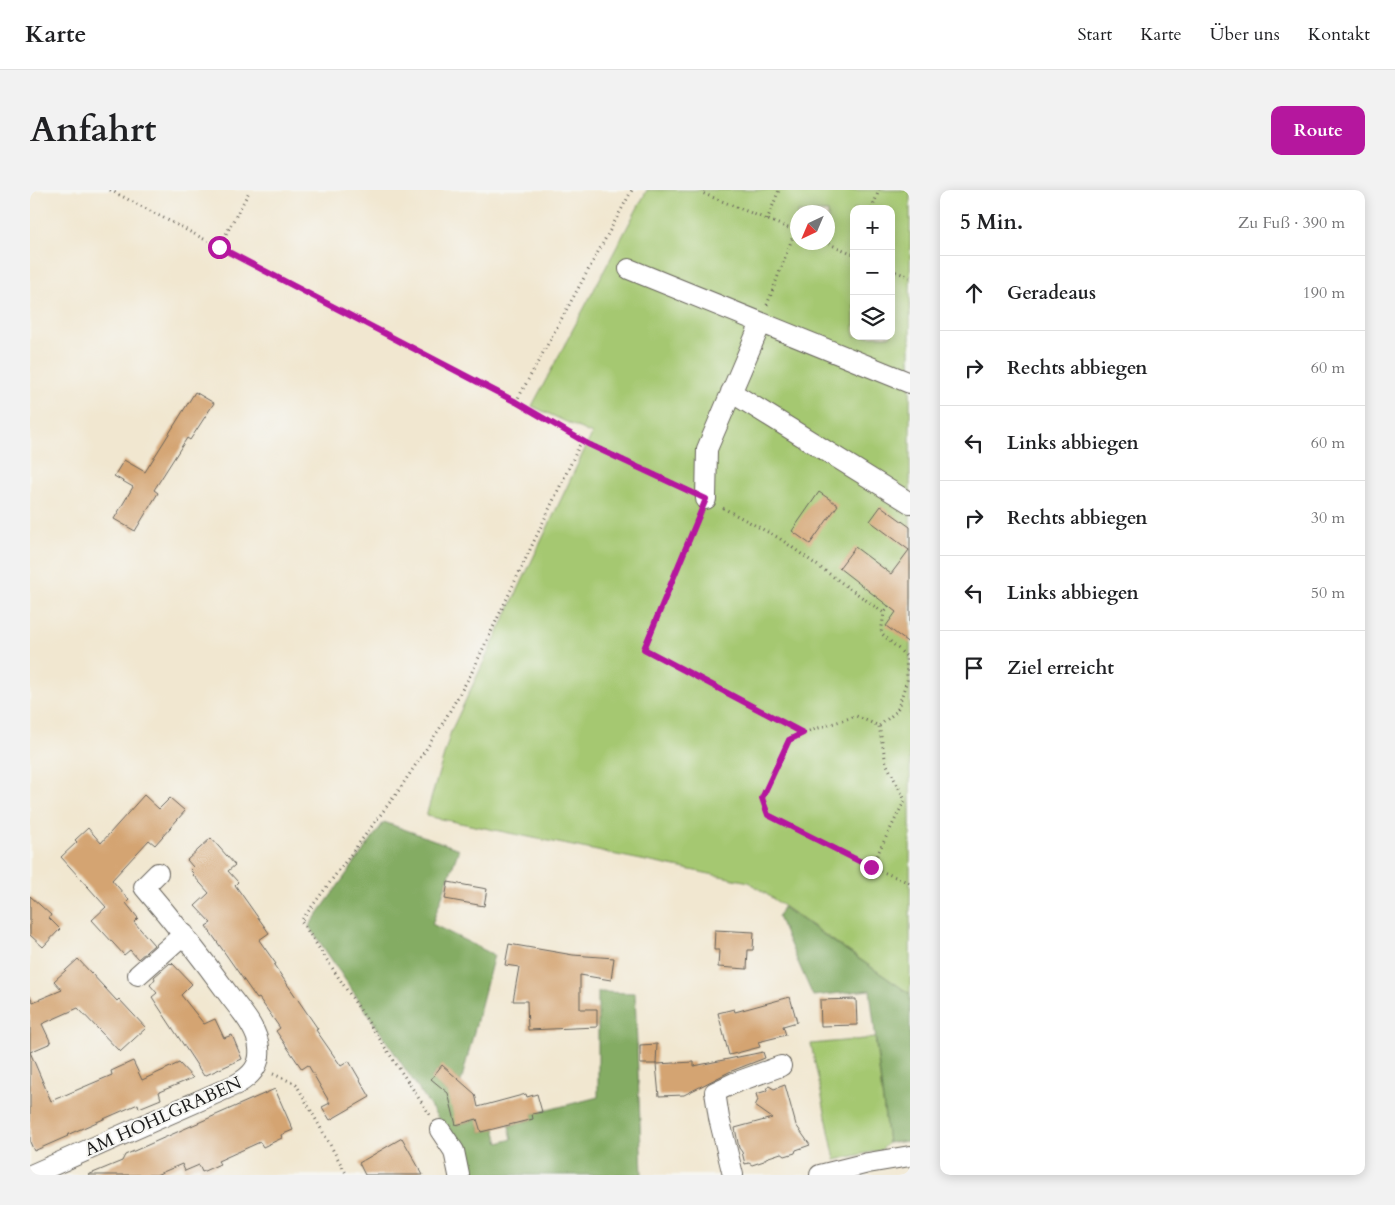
<!DOCTYPE html>
<html lang="de">
<head>
<meta charset="utf-8">
<style>
  body { margin:0; font-family:Cardo,serif; background:#f2f2f2; color:#202124 }
  .controls { position:absolute; right:15px; top:15px; display:grid; overflow:hidden; border-radius:10px; box-shadow:0 2px 12px #0003 }
  .controls button { width:45px; height:45px; display:grid; place-items:center; padding:0; border:0; border-bottom:1px solid #e0e0e0; background:#fff; color:#202124; font:25px sans-serif }
  .compass { position:absolute; left:760px; top:15px; width:45px; height:45px; border-radius:50%; background:#fff; box-shadow:0 2px 12px #0003; rotate:224deg }
  .stop { position:absolute; width:15px; height:15px; margin:-11px; border:4px solid #b5179e; border-radius:50%; background:#fff }
  .stop.end { background:#b5179e; border-color:#fff; box-shadow:0 1px 5px #0008 }
  .list { margin:0; padding:0; list-style:none }
  h2 { display:flex; justify-content:space-between; align-items:center; height:65px; margin:0; padding:0 20px; font-size:21px }
  h2 small { font-size:16px; font-weight:400; color:#757577 }
  .list li { display:grid; grid-template-columns:32px 1fr auto; gap:15px; align-items:center; box-sizing:border-box; height:75px; padding:0 20px; border-top:1px solid #e0e0e0 }
  .list b { display:block; font-size:19px; white-space:nowrap }
  .list em { font-size:16px; font-style:normal; color:#757577 }
  .icon { flex:none; width:28px; height:28px; fill:none; stroke:currentColor; stroke-width:2; stroke-linecap:round; stroke-linejoin:round }
  .map { position:relative; flex:none; width:880px; height:985px; overflow:hidden; border-radius:10px }
  header { display:flex; align-items:center; gap:30px; box-sizing:border-box; height:70px; padding:0 25px; background:#fff; border-bottom:1px solid #e0e0e0 }
  header strong { font-size:24px }
  nav { display:flex; gap:28px; margin-inline-start:auto; font-size:18px }
  .intro { display:flex; align-items:center; justify-content:space-between; box-sizing:border-box; height:120px; padding:0 30px }
  h1 { margin:0; font-size:35px }
  .button { padding:12px 22px; border-radius:10px; background:#b5179e; color:#fff; font-size:18px; font-weight:700 }
  main { display:flex; gap:30px; padding:0 30px }
  aside { flex:1; background:#fff; border-radius:10px; box-shadow:0 2px 12px #0003 }
  .map>svg:first-child { display:block }
  .green { fill:#a5c871; stroke:#607246; fill-rule:evenodd }
  .forest { fill:#84ac63; stroke:#506440 }
  .building { fill:#d4a472 }
  .lines { fill:none; stroke-linecap:round; stroke-linejoin:round }
  .minor-casing { stroke:#67635b; stroke-width:22 }
  .path { stroke:#67635b; stroke-width:3; stroke-dasharray:1 4; stroke-linecap:butt }
  .minor { stroke:#fff; stroke-width:20 }
  .route { stroke:#b5179e; stroke-width:6 }
  .labels { text-anchor:middle; stroke-width:4; stroke-linejoin:round; paint-order:stroke }
  .street-label { font-size:18px; fill:#1c1c1c; stroke:#f6f6f2 }
</style>
</head>
<body>
<header>
<strong>Karte</strong>
<nav><a>Start</a><a>Karte</a><a>Über uns</a><a>Kontakt</a></nav>
</header>
<div class="intro"><h1>Anfahrt</h1><a class="button">Route</a></div>
<main>
<div class="map">
<svg width="880" height="985" viewBox="0 0 880 985">
  <rect width="100%" height="100%" fill="#f6f6f2"/>
  <filter id="ink" filterUnits="userSpaceOnUse"><feTurbulence type="fractalNoise" baseFrequency=".02" numOctaves="2"/><feDisplacementMap in="SourceGraphic" scale="10" xChannelSelector="R" yChannelSelector="G"/><feConvolveMatrix kernelMatrix="1 2 1 2 8 2 1 2 1" color-interpolation-filters="sRGB"/></filter>
  <filter id="wash" filterUnits="userSpaceOnUse"><feTurbulence type="fractalNoise" baseFrequency=".0096" numOctaves="4" result="noise"/><feDisplacementMap in="SourceGraphic" scale="20" xChannelSelector="R" yChannelSelector="G"/><feGaussianBlur stdDeviation="1.12" result="paint"/><feColorMatrix in="noise" values="0 0 0 0 0 0 0 0 0 0 0 0 0 0 0 0 0 1.4 0 .05"/><feComposite in="paint" operator="in"/></filter>
  <g filter="url(#wash)">
    <rect width="100%" height="100%" fill="#f1e7d0"/>
    <path class="green" d="M 617,0 L 880,0 L 880,804 L 719,692 L 396,626 L 421,541 L 562,244 L 502,216 ZM 824,19 L 861,19 L 861,146 L 824,146 ZM 768,22 L 798,22 L 798,52 L 768,52 Z
      M 845,848 L 858,953 L 851,960 L 805,970 L 781,854 Z"/>
    <path class="forest" d="M 354,632 L 429,659 L 402,734 L 464,765 L 431,892 L 412,876 L 401,888 L 433,916 L 427,935 L 447,929 L 451,942 L 465,938 L 469,953 L 482,949 L 479,936 L 503,929 L 502,924 L 568,907 L 568,802 L 605,803 L 612,985 L 435,985 L 429,959 L 279,736 Z
      M 753,717 L 880,804 L 880,951 L 858,953 L 840,800 L 783,806 L 748,727 Z"/>
    <g id="blocks">
      <path class="building" d="M 165,202 L 184,213 L 160,250 L 157,248 L 124,300 L 128,303 L 105,341 L 84,329 L 103,297 L 84,286 L 94,270 L 115,282 Z
        M 789,302 L 808,315 L 780,354 L 762,341 Z
        M 851,316 L 880,337 L 880,454 L 856,436 L 866,422 L 809,378 L 825,357 L 861,384 L 879,360 L 840,331 Z
        M 114,605 L 129,619 L 140,608 L 155,621 L 125,655 L 119,650 L 82,690 L 99,710 L 96,713 L 108,728 L 104,732 L 124,755 L 108,769 L 100,760 L 94,765 L 62,730 L 76,717 L 31,667 L 47,652 L 45,650 L 58,638 L 71,653 Z
        M 181,648 L 205,675 L 198,681 L 208,692 L 205,695 L 239,743 L 229,750 L 246,774 L 244,775 L 288,839 L 286,840 L 311,876 L 319,871 L 340,907 L 300,930 L 292,917 L 300,913 L 278,875 L 272,879 L 246,841 L 250,838 L 229,808 L 227,809 L 176,736 L 181,733 L 165,716 L 179,703 L 163,685 L 164,684 L 160,680 L 163,677 L 157,670 Z
        M 418,692 L 457,699 L 454,716 L 415,709 Z
        M 0,706 L 21,725 L 19,728 L 30,739 L 13,757 L 0,745 Z
        M 685,740 L 724,742 L 723,760 L 718,760 L 717,779 L 688,777 L 689,760 L 684,760 Z
        M 479,754 L 543,765 L 584,768 L 581,790 L 550,785 L 550,819 L 567,819 L 567,837 L 498,840 L 497,811 L 483,811 L 489,777 L 475,775 Z
        M 48,769 L 87,811 L 89,809 L 116,838 L 90,862 L 48,818 L 12,834 L 21,853 L 0,862 L 21,911 L 82,885 L 81,881 L 103,871 L 112,890 L 149,873 L 163,888 L 129,902 L 131,909 L 109,918 L 108,914 L 37,945 L 38,946 L 4,961 L 0,952 L 0,806 L 3,812 L 32,800 L 24,791 Z
        M 140,773 L 141,774 L 142,773 L 162,794 L 151,805 L 174,834 L 185,829 L 194,848 L 202,845 L 212,869 L 174,886 L 122,807 L 127,803 L 120,795 L 125,789 L 124,787 Z
        M 760,807 L 767,832 L 753,836 L 756,845 L 728,852 L 730,857 L 699,865 L 688,823 L 704,819 L 705,822 Z
        M 826,809 L 827,835 L 791,836 L 790,810 Z
        M 627,854 L 626,874 L 610,874 L 610,855 Z
        M 733,862 L 735,868 L 699,882 L 654,905 L 629,906 L 626,874 L 664,872 L 664,876 Z
        M 412,875 L 445,904 L 448,917 L 496,904 L 497,907 L 507,904 L 512,922 L 502,924 L 503,929 L 451,942 L 447,929 L 426,935 L 418,903 L 401,889 Z
        M 755,895 L 766,935 L 780,955 L 766,960 L 765,963 L 755,966 L 751,963 L 736,968 L 734,971 L 722,975 L 719,973 L 715,974 L 712,962 L 709,958 L 705,938 L 742,928 L 725,916 L 728,910 L 726,904 L 736,901 L 739,896 L 744,899 Z
        M 245,899 L 263,940 L 251,945 L 252,948 L 233,957 L 230,952 L 188,971 L 190,974 L 172,982 L 169,975 L 155,981 L 152,974 L 126,985 L 58,985 L 92,971 L 95,965 Z
        M 372,948 L 393,985 L 335,985 L 329,973 Z"/>
    </g>
  </g>
  <g filter="url(#ink)">
    <use href="#blocks" fill-opacity="0" stroke="#67635b" stroke-width="1"/>
    <g class="lines">
      <g class="minor-casing">
        <path id="minor" d="M 599,79 L 880,193
          M 701,202 L 880,313
          M 676,309 L 677,259 L 731,133
          M 108,785 L 154,744
          M 410,940 L 424,961 L 429,985
          M 1,985 L 207,894 C 221,886 231,876 229,858 C 228,839 210,820 199,805 C 172,768 144,732 114,697 L 128,683
          M 703,985 L 689,928 L 685,902 L 704,893 L 751,876
          M 790,985 L 838,973 L 880,966"/>
      </g>
      <path class="path" d="M 80,0 L 486,212 L 552,250 L 441,484 L 410,538 L 369,600 L 271,731 L 400,925
        M 673,0 L 672,3 L 768,42
        M 842,19 L 849,0
        M 737,30 L 749,0
        M 794,52 L 824,64
        M 189,57 L 220,0
        M 861,80 L 880,87
        M 737,115 L 765,41
        M 486,212 L 602,0
        M 552,250 L 658,300
        M 693,318 L 749,348 L 854,423 L 859,416
        M 669,326 L 614,459 L 773,543 L 826,526 L 849,536 L 867,521 L 877,490 L 876,466 L 851,443 L 854,423
        M 772,543 L 759,550 L 732,609 L 738,625 L 841,677 L 875,610 L 856,573 L 849,536
        M 841,677 L 880,693
        M 243,884 L 266,894 L 317,985"/>
      <use href="#minor" class="minor"/>
    </g>
  </g>
  <g class="lines" filter="url(#ink)">
    <path class="route" d="M 189,57 L 486,212 L 558,254 L 676,309 L 614,459 L 773,543 L 759,550 L 732,608 L 738,625 L 841,677"/>
  </g>
  <g class="labels">
    <g class="street-label">
      <text transform="translate(133 926) rotate(-24)" y="6">AM HOHLGRABEN</text>
    </g>
  </g>
</svg>
<div class="controls">
<button>+</button>
<button>−</button>
<button><svg class="icon" aria-label="layers" viewBox="0 0 24 24"><path d="M12 4l9 5-9 5-9-5zM3 14l9 5 9-5"/></svg></button>
</div>
<svg class="compass" viewBox="-18 -18 36 36"><path d="M0-13l5 13h-10z" fill="#e53935"/><path d="M0 13l5-13h-10z" fill="#757577"/></svg>
<div class="stop" style="left:189px;top:57px"></div>
<div class="stop end" style="left:841px;top:677px"></div>
</div>
<aside>
<h2>5 Min.<small>Zu Fuß · 390 m</small></h2>
<ul class="list">
<li><svg class="icon" aria-label="ahead" viewBox="0 0 24 24"><path d="M12 20V5M6 11l6-6 6 6"/></svg><div><b>Geradeaus</b></div><em>190 m</em></li>
<li><svg class="icon" aria-label="right" viewBox="0 0 24 24"><path d="M7 20v-9h11M14 6l5 5-5 5"/></svg><div><b>Rechts abbiegen</b></div><em>60 m</em></li>
<li><svg class="icon" aria-label="left" viewBox="0 0 24 24"><path d="M17 20v-9H6M10 6l-5 5 5 5"/></svg><div><b>Links abbiegen</b></div><em>60 m</em></li>
<li><svg class="icon" aria-label="right" viewBox="0 0 24 24"><path d="M7 20v-9h11M14 6l5 5-5 5"/></svg><div><b>Rechts abbiegen</b></div><em>30 m</em></li>
<li><svg class="icon" aria-label="left" viewBox="0 0 24 24"><path d="M17 20v-9H6M10 6l-5 5 5 5"/></svg><div><b>Links abbiegen</b></div><em>50 m</em></li>
<li><svg class="icon" aria-label="arrive" viewBox="0 0 24 24"><path d="M6 21V4h12l-3 4 3 4H6"/></svg><div><b>Ziel erreicht</b></div></li>
</ul>
</aside>
</main>
</body>
</html>
